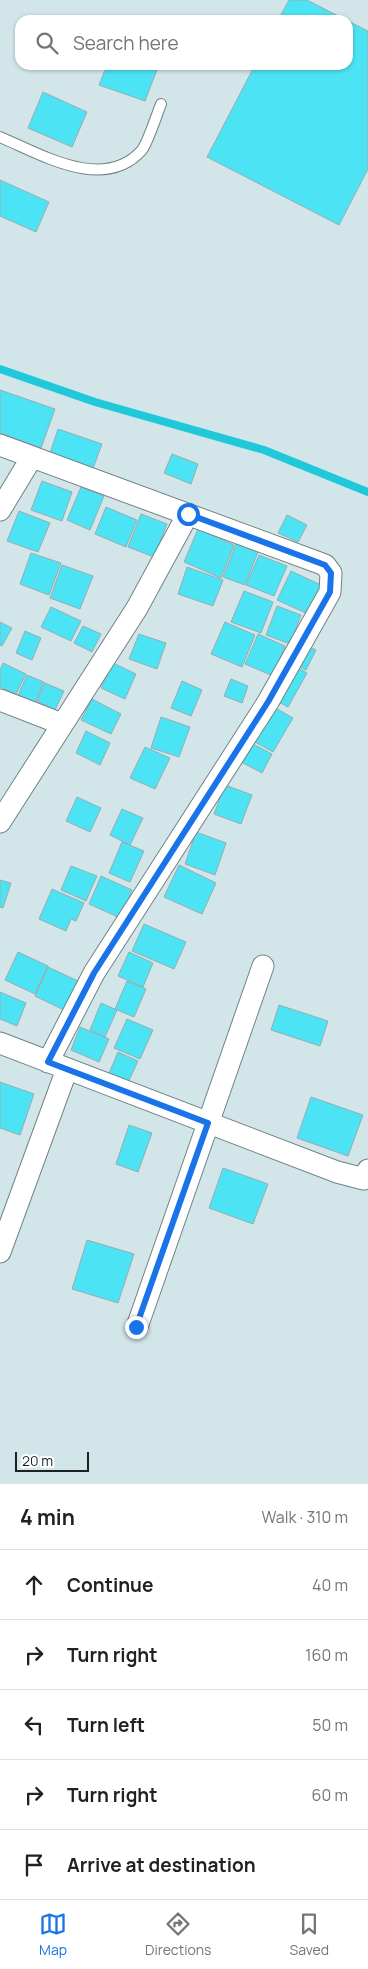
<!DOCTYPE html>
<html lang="en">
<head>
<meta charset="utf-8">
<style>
  body { margin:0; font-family:Manrope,sans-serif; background:#f6f6f6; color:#202124 }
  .scale { position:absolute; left:15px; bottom:12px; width:74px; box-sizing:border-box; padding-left:5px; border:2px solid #1b2223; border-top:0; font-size:14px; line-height:18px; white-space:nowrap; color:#1b2223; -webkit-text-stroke:4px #fff; paint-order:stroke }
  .stop { position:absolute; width:15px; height:15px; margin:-11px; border:4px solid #1a73e8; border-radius:50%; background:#fff }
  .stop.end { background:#1a73e8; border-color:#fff; box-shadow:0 1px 5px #0008 }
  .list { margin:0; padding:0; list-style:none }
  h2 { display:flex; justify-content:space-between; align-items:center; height:65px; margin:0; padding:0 20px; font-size:21px }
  h2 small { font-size:16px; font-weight:400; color:#757577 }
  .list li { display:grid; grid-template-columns:32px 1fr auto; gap:15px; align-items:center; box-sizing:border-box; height:70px; padding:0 20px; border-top:1px solid #e0e0e0 }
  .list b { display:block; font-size:19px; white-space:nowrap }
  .list em { font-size:16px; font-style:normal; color:#757577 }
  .icon { flex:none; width:28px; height:28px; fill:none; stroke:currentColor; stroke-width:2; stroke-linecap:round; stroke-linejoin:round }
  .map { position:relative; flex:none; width:368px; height:1484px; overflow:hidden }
  .search { position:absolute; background:#fff; box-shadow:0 1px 4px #0004; left:15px; right:15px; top:15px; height:55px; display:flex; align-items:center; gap:12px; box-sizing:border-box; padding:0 18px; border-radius:15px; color:#757577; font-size:19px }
  .sheet { height:415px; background:#fff }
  nav { display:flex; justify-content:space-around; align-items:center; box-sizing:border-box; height:70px; border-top:1px solid #e0e0e0; background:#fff; font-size:14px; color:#757577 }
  nav a { display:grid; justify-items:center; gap:2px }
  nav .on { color:#1a73e8 }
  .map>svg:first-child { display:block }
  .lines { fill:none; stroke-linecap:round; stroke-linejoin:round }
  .stream { stroke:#1fc9da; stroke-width:8 }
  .building { fill:#4ce4f5; stroke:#99acaf }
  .service-casing { stroke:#718386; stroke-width:12 }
  .minor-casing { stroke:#718386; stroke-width:23 }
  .service { stroke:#fff; stroke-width:10 }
  .minor { stroke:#fff; stroke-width:21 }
  .route { stroke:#1a73e8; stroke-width:6 }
</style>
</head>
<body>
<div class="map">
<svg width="368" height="1484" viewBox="0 0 368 1484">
  <rect width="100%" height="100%" fill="#d2e6e9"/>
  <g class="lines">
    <path class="stream" d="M 0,369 L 95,402 L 264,450 L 368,492"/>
  </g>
  <path class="building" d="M 289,0 L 307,0 L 346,20 L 278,20 Z
    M 348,21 L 368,31 L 368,169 L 339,225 L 207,157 L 255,65 L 348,65 Z
    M 107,65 L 151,65 L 158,67 L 145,101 L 99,85 Z
    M 43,92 L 87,112 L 72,147 L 28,128 Z
    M 0,180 L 49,202 L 36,232 L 0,216 Z
    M 0,390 L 55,409 L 41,448 L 0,433 Z
    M 58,429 L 102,444 L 92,471 L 49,456 Z
    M 172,454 L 198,464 L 191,484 L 164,473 Z
    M 42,481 L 72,492 L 62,521 L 31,510 Z
    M 81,487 L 104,496 L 90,530 L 67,520 Z
    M 106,507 L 137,520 L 126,547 L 95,534 Z
    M 19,511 L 50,523 L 38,552 L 7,541 Z
    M 141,514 L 167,524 L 154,557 L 128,547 Z
    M 287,515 L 307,525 L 298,542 L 278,533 Z
    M 198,529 L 234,545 L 221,578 L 184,562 Z
    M 236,544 L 258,552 L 245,585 L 223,577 Z
    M 31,553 L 61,563 L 49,595 L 20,584 Z
    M 259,555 L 287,566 L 274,596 L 246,585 Z
    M 62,565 L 93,576 L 80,609 L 50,598 Z
    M 187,567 L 223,580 L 213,606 L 178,594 Z
    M 291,571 L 321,585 L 308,614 L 277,600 Z
    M 244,591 L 273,602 L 261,633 L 231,622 Z
    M 277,606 L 301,615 L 290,644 L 266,635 Z
    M 51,607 L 81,621 L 71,641 L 41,627 Z
    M 0,622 L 12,628 L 2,646 L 0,645 Z
    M 225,622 L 255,635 L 242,667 L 211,654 Z
    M 83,626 L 101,634 L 92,652 L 74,643 Z
    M 25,631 L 41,638 L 32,660 L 16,653 Z
    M 139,634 L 166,643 L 157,669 L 129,659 Z
    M 258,634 L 285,646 L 273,676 L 245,664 Z
    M 305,645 L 316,650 L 306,670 L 295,665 Z
    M 3,663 L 26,674 L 16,694 L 0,687 L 0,670 Z
    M 113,663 L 136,674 L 125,699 L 101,688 Z
    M 294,666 L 307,673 L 288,707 L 275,700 Z
    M 27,675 L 44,682 L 35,703 L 18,695 Z
    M 231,679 L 248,686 L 242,703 L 224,696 Z
    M 182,681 L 202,690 L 191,716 L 171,708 Z
    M 45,683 L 64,691 L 55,710 L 37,701 Z
    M 92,699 L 121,714 L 111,734 L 81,720 Z
    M 272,706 L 293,718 L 273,752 L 253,741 Z
    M 161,717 L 190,727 L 179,757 L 151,748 Z
    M 86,731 L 110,743 L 100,765 L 76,753 Z
    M 251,743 L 272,754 L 262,773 L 241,762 Z
    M 145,747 L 170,758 L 155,789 L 130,778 Z
    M 225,785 L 252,795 L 241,824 L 214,814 Z
    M 77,797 L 101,808 L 90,832 L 66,821 Z
    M 122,809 L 143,818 L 130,845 L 110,835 Z
    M 196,832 L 226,843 L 215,875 L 185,864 Z
    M 122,842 L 144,851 L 130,882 L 109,873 Z
    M 179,865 L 216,883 L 202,914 L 164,897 Z
    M 71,866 L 97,876 L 86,901 L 61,890 Z
    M 101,876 L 132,890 L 120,918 L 89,904 Z
    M 0,880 L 11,883 L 3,908 L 0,907 Z
    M 52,889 L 84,903 L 76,921 L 71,919 L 66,931 L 39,919 Z
    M 144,924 L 186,942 L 174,969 L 132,951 Z
    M 18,952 L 48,966 L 35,994 L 5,980 Z
    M 129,952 L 153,963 L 143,987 L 118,976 Z
    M 48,967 L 78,981 L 64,1010 L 35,996 Z
    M 127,981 L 146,989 L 134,1017 L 115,1009 Z
    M 0,992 L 26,1003 L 17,1026 L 0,1019 Z
    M 101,1003 L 117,1010 L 105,1037 L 90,1030 Z
    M 279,1005 L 328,1021 L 320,1046 L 271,1030 Z
    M 127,1019 L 153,1030 L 140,1059 L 114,1048 Z
    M 80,1027 L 109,1039 L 99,1062 L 71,1050 Z
    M 118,1052 L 138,1061 L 126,1087 L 107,1078 Z
    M 0,1082 L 34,1094 L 20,1135 L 0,1128 Z
    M 311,1097 L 363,1115 L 348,1156 L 297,1138 Z
    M 129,1125 L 152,1133 L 138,1172 L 116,1164 Z
    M 223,1168 L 268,1184 L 253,1224 L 209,1208 Z
    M 87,1240 L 134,1254 L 118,1303 L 72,1289 Z"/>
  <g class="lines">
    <g class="service-casing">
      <path id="service" d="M 0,137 C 41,154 104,193 142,150 C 148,142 157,114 161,104"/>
    </g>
    <g class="minor-casing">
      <path id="minor" d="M 0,445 L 325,565 L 331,573 L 330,592 L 268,702 L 94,973 L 48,1062
        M 0,510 L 32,457
        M 0,700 L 62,724
        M 0,822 L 137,608 L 188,514
        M 0,1043 L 337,1172 L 364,1179 L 368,1170
        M 0,1252 L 67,1069
        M 137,1327 L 263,966"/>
    </g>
    <use href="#service" class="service"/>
    <use href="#minor" class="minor"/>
  </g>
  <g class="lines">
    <path class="route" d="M 136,1327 L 208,1123 L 48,1062 L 94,973 L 268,702 L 330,592 L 331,573 L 325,565 L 188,514"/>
  </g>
</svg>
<div class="scale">20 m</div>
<div class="stop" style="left:188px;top:514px"></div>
<div class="stop end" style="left:136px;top:1327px"></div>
<div class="search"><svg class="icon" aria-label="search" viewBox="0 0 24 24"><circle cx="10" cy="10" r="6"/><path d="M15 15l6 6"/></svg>Search here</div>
</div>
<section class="sheet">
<h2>4 min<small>Walk · 310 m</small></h2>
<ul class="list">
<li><svg class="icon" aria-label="ahead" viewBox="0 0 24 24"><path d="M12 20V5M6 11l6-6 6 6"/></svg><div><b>Continue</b></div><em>40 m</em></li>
<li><svg class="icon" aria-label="right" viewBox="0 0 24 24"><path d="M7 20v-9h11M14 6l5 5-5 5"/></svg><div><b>Turn right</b></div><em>160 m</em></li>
<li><svg class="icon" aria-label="left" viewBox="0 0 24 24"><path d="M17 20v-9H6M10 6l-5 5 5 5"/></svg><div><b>Turn left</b></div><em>50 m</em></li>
<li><svg class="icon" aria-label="right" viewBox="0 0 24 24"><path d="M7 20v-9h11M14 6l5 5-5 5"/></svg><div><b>Turn right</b></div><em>60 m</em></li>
<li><svg class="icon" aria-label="arrive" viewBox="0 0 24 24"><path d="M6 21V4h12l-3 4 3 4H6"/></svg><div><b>Arrive at destination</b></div></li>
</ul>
</section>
<nav>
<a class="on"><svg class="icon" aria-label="map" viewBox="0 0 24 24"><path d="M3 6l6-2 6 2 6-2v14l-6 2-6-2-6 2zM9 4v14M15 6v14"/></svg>Map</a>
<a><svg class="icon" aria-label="directions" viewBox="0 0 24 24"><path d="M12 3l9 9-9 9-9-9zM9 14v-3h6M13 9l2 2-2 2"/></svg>Directions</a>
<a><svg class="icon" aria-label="saved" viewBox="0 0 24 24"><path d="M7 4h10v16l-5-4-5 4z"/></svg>Saved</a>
</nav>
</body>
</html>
